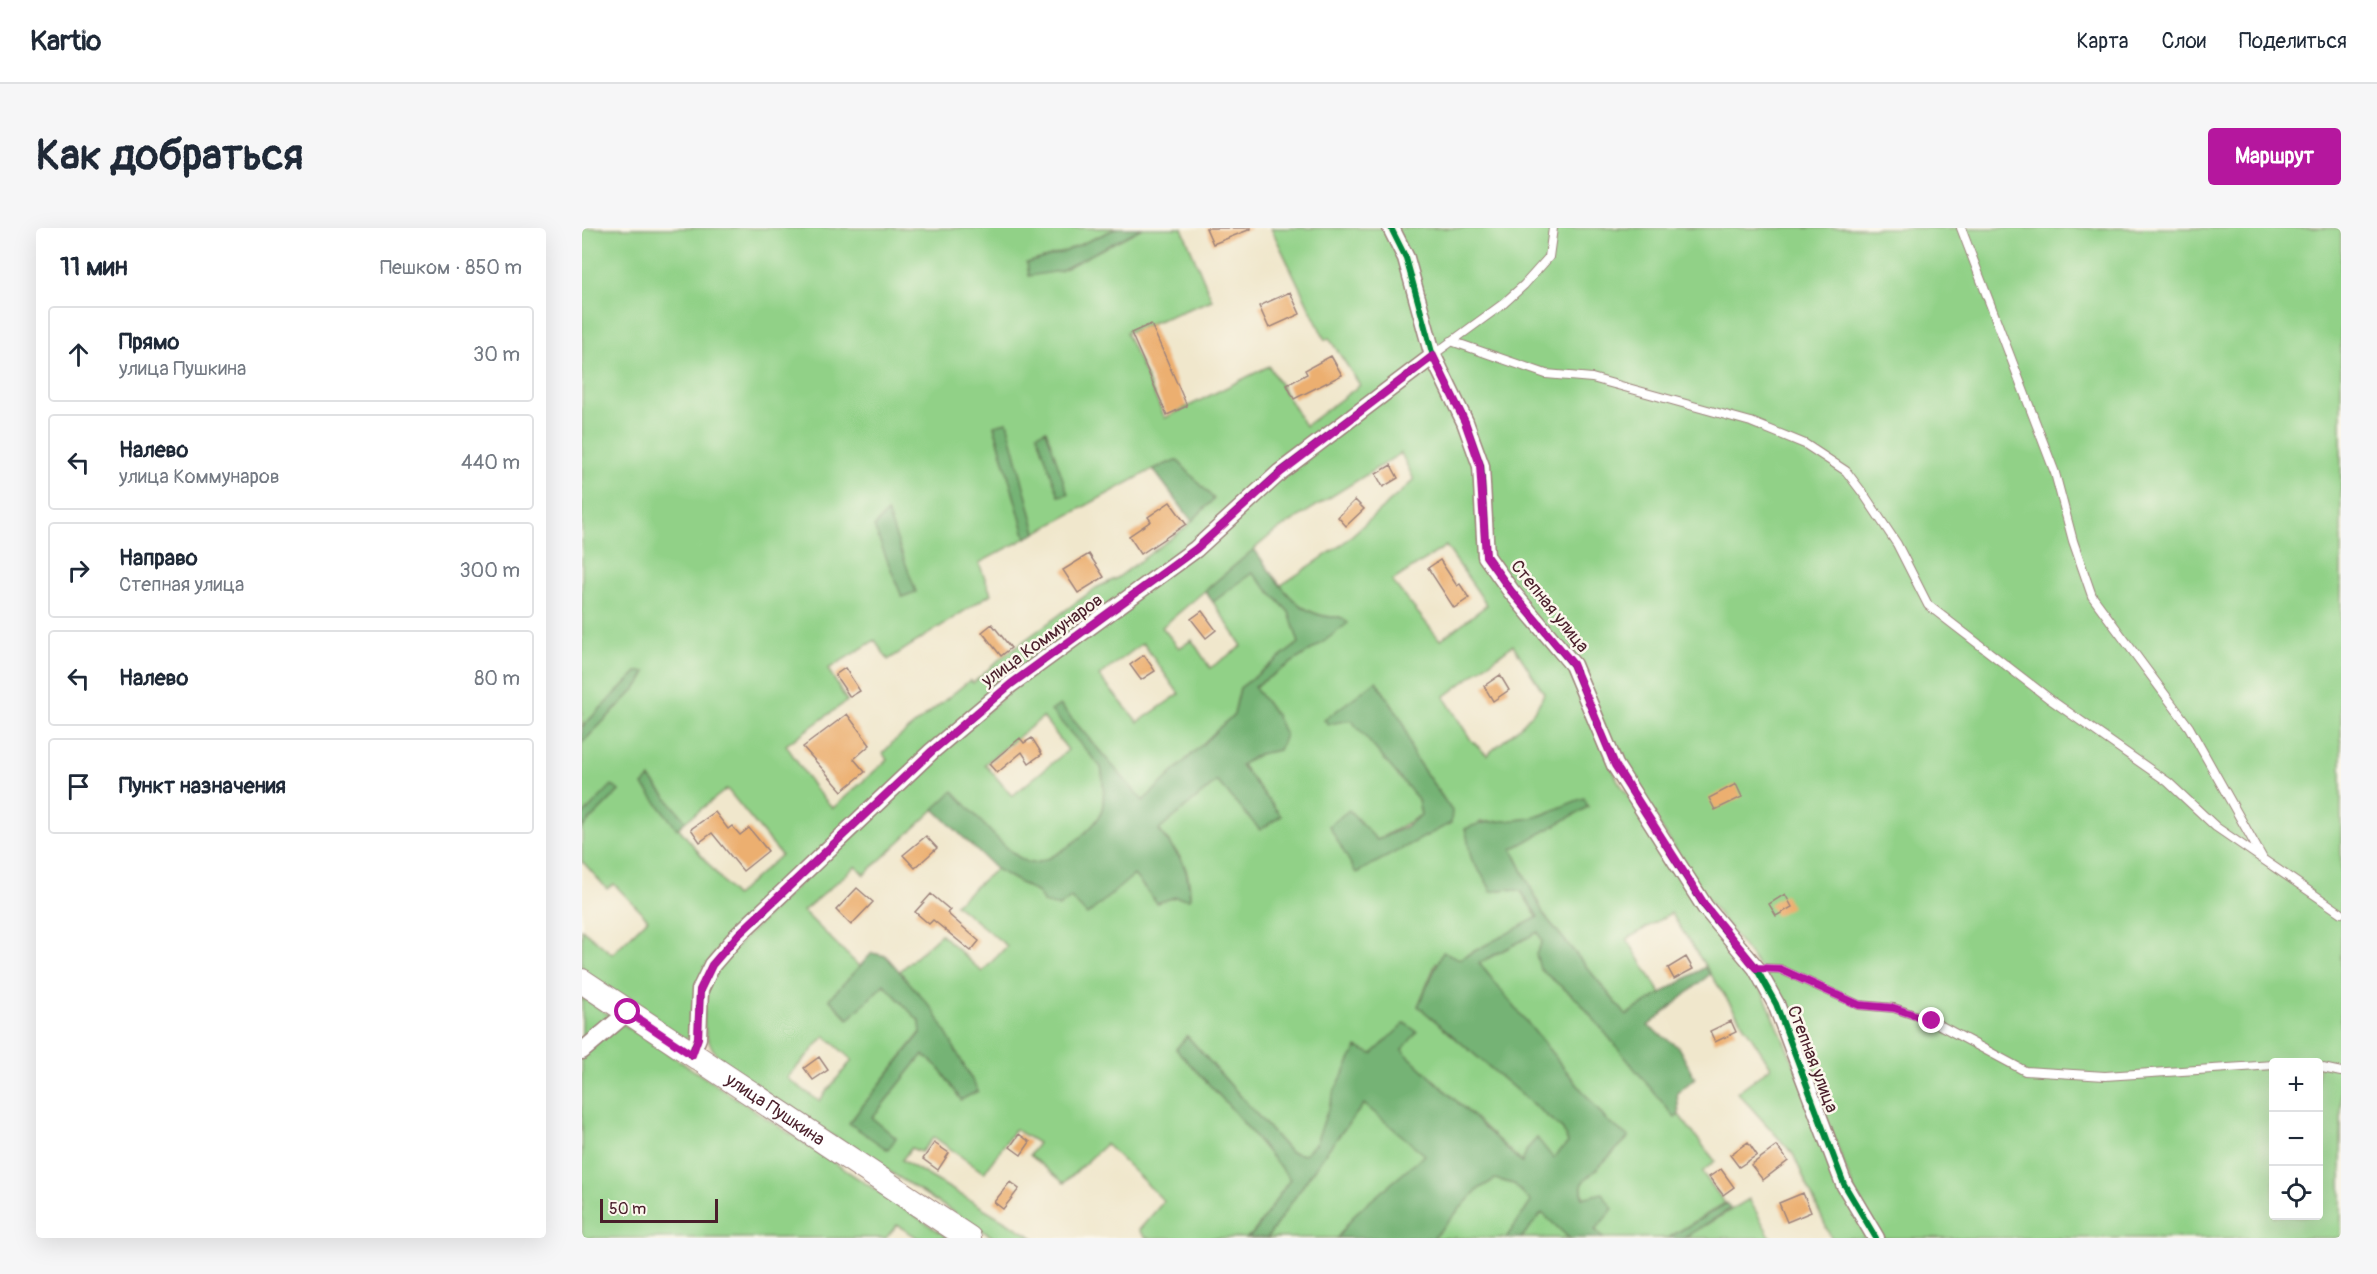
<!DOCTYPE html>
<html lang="ru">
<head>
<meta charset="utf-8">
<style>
  body { margin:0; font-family:Pangolin,sans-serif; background:#f6f6f7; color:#1f2937 }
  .controls { position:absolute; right:18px; bottom:18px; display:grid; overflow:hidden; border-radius:6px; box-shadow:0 6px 24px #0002 }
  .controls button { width:54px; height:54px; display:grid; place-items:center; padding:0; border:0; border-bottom:2px solid #e0e1e3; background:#fff; color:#1f2937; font:30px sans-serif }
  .scale { position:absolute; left:18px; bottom:15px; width:118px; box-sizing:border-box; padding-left:6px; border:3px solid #4a1f2b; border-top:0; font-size:16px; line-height:21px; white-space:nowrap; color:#4a1f2b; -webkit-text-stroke:4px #fbf7ec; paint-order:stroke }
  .stop { position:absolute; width:18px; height:18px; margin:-14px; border:4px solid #b5179e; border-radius:50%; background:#fff }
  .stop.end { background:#b5179e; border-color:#fff; box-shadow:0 2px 6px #0008 }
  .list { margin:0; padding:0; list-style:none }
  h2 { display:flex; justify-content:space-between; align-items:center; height:78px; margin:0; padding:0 24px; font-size:26px }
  h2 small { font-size:20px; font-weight:400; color:#747a83 }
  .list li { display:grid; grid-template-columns:39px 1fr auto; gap:18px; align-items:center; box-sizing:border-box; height:96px; margin:0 12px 12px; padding:0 12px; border:2px solid #e0e1e3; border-radius:6px }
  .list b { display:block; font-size:22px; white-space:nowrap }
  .list p { margin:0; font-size:20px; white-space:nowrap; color:#747a83 }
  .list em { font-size:20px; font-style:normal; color:#747a83 }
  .icon { flex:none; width:33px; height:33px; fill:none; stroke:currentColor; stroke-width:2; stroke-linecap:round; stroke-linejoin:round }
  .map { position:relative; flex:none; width:1759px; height:1010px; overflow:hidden; border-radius:6px }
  header { display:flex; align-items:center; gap:36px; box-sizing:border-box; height:84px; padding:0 30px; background:#fff; border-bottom:2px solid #e0e1e3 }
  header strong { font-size:28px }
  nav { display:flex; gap:33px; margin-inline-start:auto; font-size:21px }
  .intro { display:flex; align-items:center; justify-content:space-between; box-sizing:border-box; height:144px; padding:0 36px }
  h1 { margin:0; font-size:42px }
  .button { padding:15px 27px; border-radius:6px; background:#b5179e; color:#fff; font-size:21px; font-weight:700 }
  main { display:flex; gap:36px; padding:0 36px }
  aside { flex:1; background:#fff; border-radius:6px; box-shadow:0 6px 24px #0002 }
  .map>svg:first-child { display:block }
  .green { fill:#91d187; stroke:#6e7859; stroke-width:1.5; fill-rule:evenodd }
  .forest { fill:#74b374; stroke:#5f6950; stroke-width:1.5 }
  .building { fill:#ecaf70 }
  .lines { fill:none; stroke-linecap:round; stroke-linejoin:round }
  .lane-casing { stroke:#9d837c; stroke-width:10 }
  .street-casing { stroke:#9d837c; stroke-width:19 }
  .secondary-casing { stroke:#9d837c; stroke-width:26 }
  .lane { stroke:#fff; stroke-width:8 }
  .street { stroke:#fff; stroke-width:16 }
  .secondary { stroke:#fff; stroke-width:24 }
  .cycleway-casing { stroke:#fbf7ec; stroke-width:10 }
  .cycleway { stroke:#00873e; stroke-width:6 }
  .route { stroke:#b5179e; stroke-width:8 }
  .labels { text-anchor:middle; stroke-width:5; stroke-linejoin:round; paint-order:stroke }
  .street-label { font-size:18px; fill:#4a1f2b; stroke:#fbf7ec }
</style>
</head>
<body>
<header>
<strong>Kartio</strong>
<nav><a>Карта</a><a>Слои</a><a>Поделиться</a></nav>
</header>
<div class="intro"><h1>Как добраться</h1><a class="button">Маршрут</a></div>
<main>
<aside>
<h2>11 мин<small>Пешком · 850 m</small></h2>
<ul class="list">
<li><svg class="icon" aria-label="ahead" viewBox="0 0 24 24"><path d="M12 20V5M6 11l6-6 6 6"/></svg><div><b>Прямо</b><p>улица Пушкина</p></div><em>30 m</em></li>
<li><svg class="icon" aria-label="left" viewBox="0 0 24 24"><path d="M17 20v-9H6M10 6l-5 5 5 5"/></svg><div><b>Налево</b><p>улица Коммунаров</p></div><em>440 m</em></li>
<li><svg class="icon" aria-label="right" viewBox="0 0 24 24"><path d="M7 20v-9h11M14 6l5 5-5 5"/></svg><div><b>Направо</b><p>Степная улица</p></div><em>300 m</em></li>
<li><svg class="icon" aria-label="left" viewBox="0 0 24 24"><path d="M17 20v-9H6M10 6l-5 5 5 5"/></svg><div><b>Налево</b></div><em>80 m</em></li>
<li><svg class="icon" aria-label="arrive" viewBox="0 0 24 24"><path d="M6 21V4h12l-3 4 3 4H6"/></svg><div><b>Пункт назначения</b></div></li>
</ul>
</aside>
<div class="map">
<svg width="1759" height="1010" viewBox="0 0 1759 1010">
  <rect width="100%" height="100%" fill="#fbf7ec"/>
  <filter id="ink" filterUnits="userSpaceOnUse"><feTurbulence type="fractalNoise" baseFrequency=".0167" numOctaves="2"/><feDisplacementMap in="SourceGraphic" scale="12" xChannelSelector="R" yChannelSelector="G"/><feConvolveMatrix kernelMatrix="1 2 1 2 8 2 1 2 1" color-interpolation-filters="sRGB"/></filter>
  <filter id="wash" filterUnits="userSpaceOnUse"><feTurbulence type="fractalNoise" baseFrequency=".008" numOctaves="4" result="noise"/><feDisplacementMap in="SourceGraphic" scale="24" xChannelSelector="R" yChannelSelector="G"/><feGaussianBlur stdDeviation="1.35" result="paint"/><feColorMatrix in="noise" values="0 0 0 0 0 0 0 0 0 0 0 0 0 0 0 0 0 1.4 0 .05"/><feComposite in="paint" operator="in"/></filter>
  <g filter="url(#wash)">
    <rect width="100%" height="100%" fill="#f0e7cc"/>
    <path class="green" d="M 0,0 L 535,0 L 482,24 L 445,35 L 478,43 L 560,0 L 600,0 L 630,72 L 544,105 L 583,190 L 687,138 L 723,198 L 778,157 L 747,110 L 743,112 L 689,0 L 1759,0 L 1759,1010 L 1300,1010 L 1274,968 L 1197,765 L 1123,668 L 1066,579 L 990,446 L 1036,553 L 1175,751 L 1288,1010 L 1249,1010 L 1211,926 L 1155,864 L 1189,839 L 1089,685 L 1045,711 L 1079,766 L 1044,787 L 962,687 L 930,621 L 1006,579 L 1002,571 L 954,589 L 926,594 L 898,594 C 877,633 897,630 909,663 L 926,661 L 939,663 L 956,690 L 877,731 L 854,735 L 836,778 L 981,902 L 986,915 L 971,931 L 945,921 L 941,935 L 808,811 L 790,826 L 775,820 L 753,862 L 734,916 L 722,927 L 708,924 L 605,808 L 594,821 L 649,880 L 709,952 L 671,1005 L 664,1010 L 564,1010 L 557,1002 L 582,973 L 524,916 L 482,955 L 448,927 L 456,915 L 433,901 L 402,945 L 352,909 L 339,924 L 329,920 L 320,932 L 452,1010 L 412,1010 C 354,973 296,936 238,900 C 208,881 145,847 129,818 C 115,792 123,763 134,739 L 278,595 L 433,459 L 576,344 L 431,449 L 130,728 L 109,808 L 101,812 L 0,745 L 0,701 L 30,726 L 66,691 L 32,656 L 25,661 L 0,633 L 0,600 L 37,563 L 30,558 L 0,588 L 0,515 L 57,457 L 55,444 L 0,499 ZM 425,194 L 454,305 L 571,241 L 595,232 L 631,271 L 604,299 L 535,350 L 514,360 L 420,429 L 391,455 L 388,452 L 311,514 L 301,525 L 305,532 L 251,580 L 233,561 L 204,517 L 265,473 L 246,441 L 293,412 L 306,432 L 409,366 L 397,335 L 444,310 L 412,198 ZM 819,225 L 832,252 L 759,317 L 698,358 C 711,377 735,391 758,389 L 765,395 L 740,415 L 672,459 L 694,487 L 697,522 L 677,526 L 659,536 L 699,588 L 678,601 L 635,553 L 577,602 C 597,626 609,638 608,671 L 593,669 L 575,675 L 552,647 L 489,670 L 456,665 L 414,641 L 373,676 L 425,718 L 400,744 L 359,706 L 318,743 L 373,822 L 396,863 L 379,871 L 357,840 L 341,826 L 290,890 L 314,910 L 268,894 L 339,804 L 338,794 L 302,756 L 266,791 L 247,771 L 279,740 L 221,683 L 274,638 L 282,647 L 371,564 C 389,582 423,624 445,634 C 461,642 513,602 519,585 C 523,573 522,552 519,539 L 470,483 L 478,477 L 561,573 L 652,486 L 658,460 L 717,415 L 707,384 L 670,344 L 631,374 L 660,418 L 628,440 L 610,412 L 597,420 L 580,399 L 691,305 ZM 864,318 L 905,377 L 858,412 L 810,353 ZM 561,415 L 597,466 L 556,494 L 517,448 ZM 931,417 L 962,465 C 953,491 925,509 905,527 L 889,512 L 862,469 ZM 794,453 L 821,494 L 831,527 L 862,571 L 775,645 L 795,612 L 839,587 L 836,571 L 769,491 L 747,496 ZM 461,489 L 486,522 L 430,568 L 403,536 ZM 68,550 L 104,593 L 145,561 L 199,627 L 153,668 L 61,557 ZM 243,808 L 270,832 L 237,873 L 205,850 ZM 1692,834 L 1736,834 L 1736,988 L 1692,988 Z
      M 956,703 L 960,714 L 958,741 L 997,773 L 1093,889 L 1097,887 L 1133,933 L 1120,944 L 1143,975 L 1086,1010 L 1021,1010 C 1007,996 1000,975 1000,955 L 1047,909 L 1024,892 L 897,735 Z
      M 0,769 L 367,1010 L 336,1010 L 315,997 L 304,1010 L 0,1010 Z
      M 782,876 L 844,927 L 774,985 L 755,1010 L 685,1010 L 744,924 Z
      M 913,951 L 932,956 L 950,974 L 924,1010 L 851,1010 L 895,962 Z
      M 1167,971 L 1189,1010 L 1102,1010 Z
      M 960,984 L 987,1010 L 939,1010 Z"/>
    <path class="forest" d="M 535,0 L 560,0 L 478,43 L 447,48 L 445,35 L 482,24 Z
      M 425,194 L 454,305 L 444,310 L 412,197 Z
      M 464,202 L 486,266 L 477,268 L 455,206 Z
      M 595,232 L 632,271 L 610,293 L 571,241 Z
      M 305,284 L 334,364 L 320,369 L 292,299 Z
      M 672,321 C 694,351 715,392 758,389 L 766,395 L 740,415 L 672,459 L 694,487 L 703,507 L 697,522 L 677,526 L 659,537 L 699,588 L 678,602 L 635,553 L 577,602 C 598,631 606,633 608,671 L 593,669 L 575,675 L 552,647 L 505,687 L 489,670 L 477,679 L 462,675 L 456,665 L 414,641 L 352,581 L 371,563 C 390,582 423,624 445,634 C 461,642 513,602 519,585 C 523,573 522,552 519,539 L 469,483 L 478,477 L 561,573 L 652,486 L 658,460 L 717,415 L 707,384 L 670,345 L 631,374 L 623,363 Z
      M 55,444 L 64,444 L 57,457 L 0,515 L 0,499 Z
      M 794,453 L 821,494 L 831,527 L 870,583 L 869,595 L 774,645 L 747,598 L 767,582 L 795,612 L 823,599 L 839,587 L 836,571 L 769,492 L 747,496 L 742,492 Z
      M 68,550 L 104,593 L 95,601 L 61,557 Z
      M 30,557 L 37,563 L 0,600 L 0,588 Z
      M 1002,570 L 1006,579 L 930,621 L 962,687 L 1044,787 L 1123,739 L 1128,746 L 1066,798 L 1096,819 L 1113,850 L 1095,865 L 1097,887 L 1093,890 L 997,773 L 958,741 L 954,726 L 960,714 L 956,704 L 897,735 L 1024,892 L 1047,909 L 1000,955 L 1000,970 L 1020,965 L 1031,981 L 1013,1002 L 1021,1010 L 987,1010 L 960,985 L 939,1010 L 924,1010 L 949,974 L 932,956 L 913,951 L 895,962 L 851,1010 L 755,1010 L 774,985 L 843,927 L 782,876 L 744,924 L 685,1010 L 664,1010 L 672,1005 L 708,951 L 649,880 L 594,821 L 605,808 L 708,924 L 722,927 L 734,915 L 753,862 L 775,819 L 790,826 L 823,795 L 835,804 L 820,822 L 940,935 L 945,921 L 955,910 L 971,930 L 986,915 L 981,902 L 836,778 L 861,724 L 878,731 L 956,689 L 939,663 L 926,661 L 909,664 C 905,651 898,645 891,634 C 886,626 887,611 883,601 C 905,590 929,595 953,589 C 970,585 985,575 1002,570 Z
      M 290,725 L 304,728 L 352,783 L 396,863 L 379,872 L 357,840 L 341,826 L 290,890 L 314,910 L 306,922 L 267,895 L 339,805 L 338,794 L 302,756 L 267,791 L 247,771 Z
      M 1145,975 L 1148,981 L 1102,1010 L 1086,1010 Z"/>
    <g id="blocks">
      <path class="building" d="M 624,0 L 669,0 L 669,1 L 631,16 Z
        M 708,64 L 718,86 L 687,100 L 677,78 Z
        M 569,96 L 605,178 L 585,187 L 549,105 Z
        M 749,128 L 760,147 L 712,171 L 705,157 L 725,146 L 723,142 Z
        M 809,237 L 816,250 L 801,259 L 794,246 Z
        M 773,272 L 782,281 L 764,298 L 756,289 Z
        M 588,274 L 604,296 L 559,326 L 547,308 L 569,293 L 566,289 Z
        M 507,326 L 522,349 L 496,365 L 481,342 Z
        M 858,332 L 875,358 L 878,356 L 887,370 L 872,380 L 846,340 Z
        M 620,383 L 634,402 L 624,410 L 609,391 Z
        M 410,396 L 429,420 L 419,428 L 400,404 Z
        M 562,427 L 573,443 L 559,452 L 548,437 Z
        M 263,440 L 278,463 L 268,469 L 253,447 Z
        M 918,447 L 927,462 L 911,473 L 902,458 Z
        M 265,486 L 288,517 L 272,531 L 283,544 L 260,563 L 221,519 Z
        M 438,510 L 442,515 L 450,510 L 460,526 L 447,535 L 440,524 L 415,545 L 407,536 Z
        M 1154,556 L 1160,569 L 1133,582 L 1127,570 Z
        M 133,584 L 146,601 L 150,598 L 158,607 L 167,600 L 186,623 L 161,643 L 130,605 L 118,614 L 109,601 Z
        M 344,608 L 355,620 L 333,640 L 321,627 Z
        M 275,660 L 291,674 L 269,697 L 254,682 Z
        M 349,666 L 368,682 L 365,685 L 397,713 L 389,723 L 351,692 L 347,696 L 333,684 Z
        M 1203,666 L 1210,679 L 1194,688 L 1187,676 Z
        M 1104,729 L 1111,741 L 1092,751 L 1086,740 Z
        M 1149,793 L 1154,804 L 1133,814 L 1128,803 Z
        M 237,829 L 246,842 L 231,852 L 222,840 Z
        M 437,906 L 448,914 L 439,927 L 428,919 Z
        M 1166,914 L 1175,927 L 1157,939 L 1148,927 Z
        M 352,915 L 367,925 L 356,942 L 341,931 Z
        M 1195,918 L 1206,933 L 1181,952 L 1169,937 Z
        M 1139,941 L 1152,959 L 1141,967 L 1127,949 Z
        M 428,954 L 437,961 L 421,981 L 412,974 Z
        M 1221,965 L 1229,984 L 1205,994 L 1197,975 Z"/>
    </g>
  </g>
  <g filter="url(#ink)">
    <use href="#blocks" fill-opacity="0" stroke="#9d837c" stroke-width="1.5"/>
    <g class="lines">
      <g class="lane-casing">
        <path id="lane" d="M 1379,0 L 1473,245 L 1491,313 L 1510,368 L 1607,499 L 1680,629
          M 869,113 L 964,146 L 1010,150 L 1169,194 L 1223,216 L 1264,243 L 1283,268 L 1315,316 L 1346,377 L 1469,472 L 1586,554 L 1634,599 L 1759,685
          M 851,127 L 921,76 L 942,57 L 967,29 L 971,0
          M 1175,740 L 1198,741 L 1277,777 L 1312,780 L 1350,793 L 1443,843 L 1523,848 L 1692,837
          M 1736,839 L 1759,844"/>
      </g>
      <g class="street-casing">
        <path id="street" d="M 809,0 L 824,30 L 851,128 L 883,194 L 899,238 L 904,328 L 929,363 L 991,437 L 1033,537 L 1123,679 L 1174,740 L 1194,776 L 1262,956 L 1294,1010
          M 0,823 L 46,784
          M 109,827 L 116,810 L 118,762 L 130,737 L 156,707 L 277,592 L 350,523 L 429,456 L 614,321 L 698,244 L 851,128"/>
      </g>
      <g class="secondary-casing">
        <g id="secondary">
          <path id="s1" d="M 0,753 L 387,1010"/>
        </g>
      </g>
      <use href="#lane" class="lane"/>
      <use href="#street" class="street"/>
      <use href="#secondary" class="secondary"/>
      <g class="cycleway-casing">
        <path id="cycleway" d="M 809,0 L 824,30 L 851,128 L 883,194 L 899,238 L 904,328 L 929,363 L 991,437 L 1033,537 L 1123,679 L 1174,740 L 1194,776 L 1262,956 L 1294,1010
          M 109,827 L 116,810 L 118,762 L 130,737 L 156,707 L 277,592 L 350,523 L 429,456 L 614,321 L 698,244 L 851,128"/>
      </g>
      <use href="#cycleway" class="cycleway"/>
    </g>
  </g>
  <g class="lines" filter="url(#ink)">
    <path class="route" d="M 46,784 L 110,827 L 116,810 L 118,762 L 130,737 L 156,707 L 277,592 L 350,523 L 429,456 L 614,321 L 699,244 L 851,128 L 883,194 L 898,237 L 904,328 L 929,363 L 991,436 L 1033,537 L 1124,679 L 1174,740 L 1198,741 L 1277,777 L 1312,780 L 1350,793"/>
  </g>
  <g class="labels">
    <g class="street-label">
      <text transform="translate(968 378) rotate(51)" y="6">Степная улица</text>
      <text transform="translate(460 412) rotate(-36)" y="6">улица Коммунаров</text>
      <text transform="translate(1231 831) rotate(69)" y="6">Степная улица</text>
      <text dy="6" stroke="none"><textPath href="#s1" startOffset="232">улица Пушкина</textPath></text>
    </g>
  </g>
</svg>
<div class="controls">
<button>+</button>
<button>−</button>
<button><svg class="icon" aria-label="locate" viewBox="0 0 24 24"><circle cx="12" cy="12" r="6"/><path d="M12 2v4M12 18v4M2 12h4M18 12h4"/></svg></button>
</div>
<div class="scale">50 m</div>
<div class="stop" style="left:46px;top:784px"></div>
<div class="stop end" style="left:1350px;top:793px"></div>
</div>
</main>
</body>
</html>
